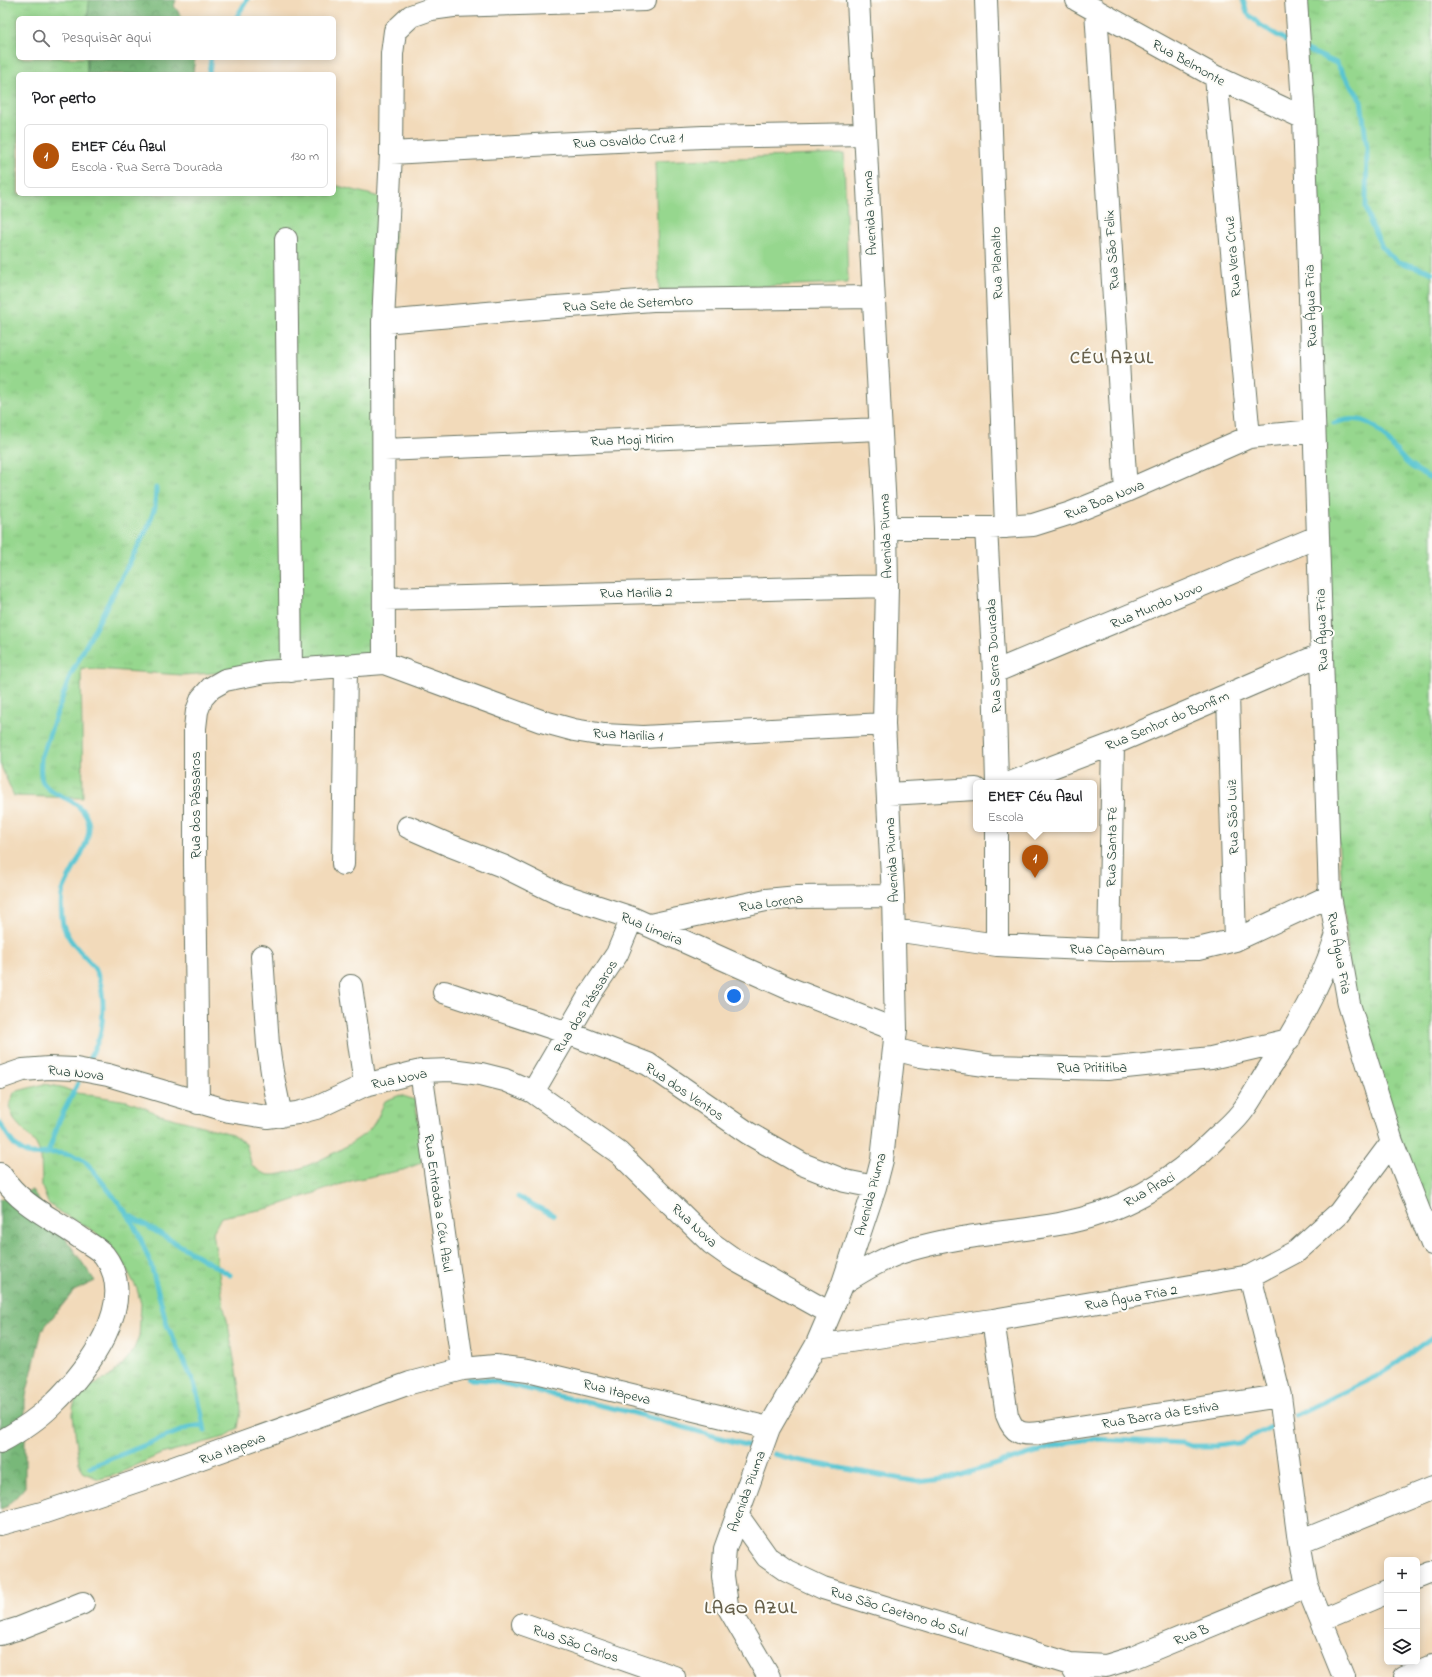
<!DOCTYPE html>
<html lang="pt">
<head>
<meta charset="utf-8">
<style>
  body { margin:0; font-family:"Indie Flower",sans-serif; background:#f2f2f2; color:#202124 }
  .controls { position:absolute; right:12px; bottom:12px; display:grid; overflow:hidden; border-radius:6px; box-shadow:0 2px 10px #0003 }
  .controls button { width:36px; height:36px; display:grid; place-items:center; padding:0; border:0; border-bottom:1px solid #e0e0e0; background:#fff; color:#202124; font:20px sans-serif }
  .you { position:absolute; left:734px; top:996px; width:14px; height:14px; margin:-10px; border:3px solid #fff; border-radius:50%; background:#1a73e8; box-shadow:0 0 0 6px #1a73e833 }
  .badge { display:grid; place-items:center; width:26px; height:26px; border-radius:50%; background:#b45309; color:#fff; font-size:13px; font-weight:700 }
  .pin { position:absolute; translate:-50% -33px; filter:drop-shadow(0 1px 2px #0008) }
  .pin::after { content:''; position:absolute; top:21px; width:14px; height:12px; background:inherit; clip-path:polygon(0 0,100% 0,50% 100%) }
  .popup { position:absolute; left:973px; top:780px; width:124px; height:52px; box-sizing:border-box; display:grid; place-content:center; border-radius:6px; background:#fff; filter:drop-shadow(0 1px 3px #0005); font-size:13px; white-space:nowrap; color:#757577 }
  .popup b { font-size:15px; color:#202124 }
  .popup::after { content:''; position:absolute; left:50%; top:100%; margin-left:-8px; border:8px solid transparent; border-top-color:#fff }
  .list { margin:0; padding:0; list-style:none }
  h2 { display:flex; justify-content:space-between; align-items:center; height:52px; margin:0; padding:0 16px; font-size:17px }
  h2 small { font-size:13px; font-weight:400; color:#757577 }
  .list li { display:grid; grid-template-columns:26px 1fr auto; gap:12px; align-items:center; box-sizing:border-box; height:64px; margin:0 8px 8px; padding:0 8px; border:1px solid #e0e0e0; border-radius:6px }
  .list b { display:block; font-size:15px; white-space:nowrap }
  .list p { margin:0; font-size:13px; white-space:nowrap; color:#757577 }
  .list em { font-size:13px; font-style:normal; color:#757577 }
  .icon { flex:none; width:22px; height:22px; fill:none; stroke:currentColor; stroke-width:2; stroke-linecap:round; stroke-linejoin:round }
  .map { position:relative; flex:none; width:1432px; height:1677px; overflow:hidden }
  .search { position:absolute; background:#fff; box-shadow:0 2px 10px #0003; left:16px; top:16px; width:320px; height:44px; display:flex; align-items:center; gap:10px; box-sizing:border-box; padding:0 14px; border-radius:6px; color:#757577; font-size:15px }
  .panel { position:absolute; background:#fff; box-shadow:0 2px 10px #0003; left:16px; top:72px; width:320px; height:124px; border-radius:6px }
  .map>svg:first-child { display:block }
  .grass { fill:url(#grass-tufts); stroke:#5a8a61 }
  .forest { fill:url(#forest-crowns); stroke:#4c7a56 }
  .pitch { fill:#96d78e; stroke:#5a8a61 }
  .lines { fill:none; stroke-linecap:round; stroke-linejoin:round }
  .stream { stroke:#59c5d1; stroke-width:5 }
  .minor-casing { stroke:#697463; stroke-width:24 }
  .minor { stroke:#fff; stroke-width:22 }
  .labels { text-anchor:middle; stroke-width:4; stroke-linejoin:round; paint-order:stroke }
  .street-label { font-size:14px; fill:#1f3d34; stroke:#fdfcf7 }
  .district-label { font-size:18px; font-weight:bold; letter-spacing:1px; fill:#66604b; stroke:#fdfcf7 }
</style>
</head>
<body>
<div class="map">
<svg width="1432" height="1677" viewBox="0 0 1432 1677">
  <defs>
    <pattern id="grass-tufts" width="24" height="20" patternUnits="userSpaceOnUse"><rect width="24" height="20" fill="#96d78e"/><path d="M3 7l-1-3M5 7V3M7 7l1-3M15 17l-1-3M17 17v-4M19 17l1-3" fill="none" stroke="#81b97b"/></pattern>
    <pattern id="forest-crowns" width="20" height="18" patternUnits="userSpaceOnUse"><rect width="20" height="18" fill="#78b879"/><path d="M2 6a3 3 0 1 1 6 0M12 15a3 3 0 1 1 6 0" fill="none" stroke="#629764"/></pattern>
  </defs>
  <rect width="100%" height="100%" fill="#fdfcf7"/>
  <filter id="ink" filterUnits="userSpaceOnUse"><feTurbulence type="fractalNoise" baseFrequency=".025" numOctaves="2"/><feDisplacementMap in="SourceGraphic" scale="8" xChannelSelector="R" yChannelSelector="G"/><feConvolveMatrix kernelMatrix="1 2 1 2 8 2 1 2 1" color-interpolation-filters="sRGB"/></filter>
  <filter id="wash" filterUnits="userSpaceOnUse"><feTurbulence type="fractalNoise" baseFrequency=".012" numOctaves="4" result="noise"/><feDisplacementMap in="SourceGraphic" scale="16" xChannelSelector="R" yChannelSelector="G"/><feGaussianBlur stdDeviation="0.9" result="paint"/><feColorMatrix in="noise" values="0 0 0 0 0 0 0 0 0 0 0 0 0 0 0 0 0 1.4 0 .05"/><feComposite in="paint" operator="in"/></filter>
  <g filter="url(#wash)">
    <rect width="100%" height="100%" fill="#f2daba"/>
    <path class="grass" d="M 0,0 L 89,0 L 88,18 L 18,18 L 18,58 L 87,58 L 87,74 L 18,74 L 18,194 L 334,194 L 334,185 L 395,201 L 388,662 L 182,675 L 81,668 L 83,798 L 14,796 L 0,764 Z
      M 1302,0 L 1432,0 L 1432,1243 L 1351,985 L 1339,850 Z
      M 44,1084 L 61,1087 L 77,1093 L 127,1101 L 143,1107 L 157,1114 L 232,1134 L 246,1144 L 252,1166 C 256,1168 261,1173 265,1174 C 284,1182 357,1144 371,1128 C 377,1120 381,1110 385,1101 L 400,1095 L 415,1100 L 422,1148 L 421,1163 L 403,1170 L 354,1180 L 270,1208 L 221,1217 L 213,1232 L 224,1308 L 228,1324 L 240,1394 L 241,1411 L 238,1428 L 225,1437 L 161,1454 L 115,1475 L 99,1479 L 84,1473 L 79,1463 L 73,1416 L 73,1408 L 78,1392 L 109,1377 L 121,1366 L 132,1353 L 139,1337 L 141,1304 L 137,1289 L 122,1260 L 112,1247 L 89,1228 L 61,1213 L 48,1203 L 42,1187 L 41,1155 L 36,1144 L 15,1121 L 9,1107 L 14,1092 Z"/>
    <path class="forest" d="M 89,0 L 176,0 L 174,6 L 183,18 L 88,18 Z
      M 87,58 L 195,58 L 193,74 L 87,74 Z
      M 32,1190 L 95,1281 L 74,1291 L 42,1330 L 25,1400 L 25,1487 L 8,1506 L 0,1509 L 0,1199 Z"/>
    <path class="pitch" d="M 844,154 L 848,283 L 659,290 L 655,161 Z"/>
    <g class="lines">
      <path class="stream" d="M 1243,0 L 1247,13 L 1260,25 L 1292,44
        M 236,18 L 247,0
        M 1305,49 L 1336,63 L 1361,100 L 1367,148 L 1366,207 L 1370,222 L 1382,247 L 1389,255 L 1399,262 L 1426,270 L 1432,273
        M 209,74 L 211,58
        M 1334,423 C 1375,409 1382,438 1406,462 C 1413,469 1424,474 1432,479
        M 89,1059 C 94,1050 99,1040 101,1031 C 104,1012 105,982 93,966 C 81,952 63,937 62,918 C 61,909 60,897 64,888 C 71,870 94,840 88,821 C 80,796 51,798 43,782 C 39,775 41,766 41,758 L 70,676 L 148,527 L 155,507 L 156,488
        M 0,1123 C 7,1134 14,1149 27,1153 C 34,1156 41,1153 48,1153 C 62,1152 76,1155 87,1163 L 129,1216 L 139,1235 L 151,1265 L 167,1325 L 194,1383 L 199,1401 L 205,1431
        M 48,1153 L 59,1121 L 78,1083
        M 518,1197 L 553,1215
        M 130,1216 L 230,1275
        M 469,1379 L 487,1380 L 634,1413 L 749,1446
        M 1296,1415 L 1377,1376 L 1397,1363 L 1432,1337
        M 774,1454 L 796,1460 L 919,1482 L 951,1478 L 1069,1442 L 1094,1439 L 1183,1443 L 1191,1446 L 1217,1446 L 1239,1443 L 1271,1427
        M 90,1467 L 190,1427 L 204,1425"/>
    </g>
  </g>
  <g filter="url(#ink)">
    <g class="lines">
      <g class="minor-casing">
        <path id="minor" d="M 986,0 L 1006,527
          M 1077,0 L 1216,77 L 1304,118
          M 1296,0 L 1304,118 L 1330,896 L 1349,1004 L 1392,1142 L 1432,1244
          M 1096,10 L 1126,491
          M 1216,77 L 1249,437
          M 391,153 L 553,144 L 703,137 L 865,134
          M 286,239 L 291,671
          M 383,322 L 543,308 L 653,300 L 873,297
          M 384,450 L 880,429
          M 886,528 L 986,528 L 1033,525 L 1071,513 L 1126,491 L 1249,437 L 1314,431
          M 986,528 L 994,672 L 997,783
          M 385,599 L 887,586
          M 384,663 L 383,322 L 391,153 L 392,54 L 395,31 L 411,16 L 431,9 L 453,6 L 645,0
          M 994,672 L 1317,537
          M 1228,695 L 1235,940
          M 1010,783 L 1113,744 L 1322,654
          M 888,794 L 976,789
          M 408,827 L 449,845 L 505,867 L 559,894 L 632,918 L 788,988 L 896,1030
          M 343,864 L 346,667
          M 650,925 L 766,900 L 798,897 L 893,896
          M 894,930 L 997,945 L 1109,950 L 1198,949 L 1235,940 L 1330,896
          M 997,945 L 997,829
          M 1109,950 L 1113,744
          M 262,956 L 268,1045 L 272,1072 L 281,1116
          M 351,986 L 365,1085
          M 444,992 L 568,1033 L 648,1064 L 748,1133 L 802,1164 L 845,1181 L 875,1187
          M 894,1049 L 921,1056 L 992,1066 L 1107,1069 L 1211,1058 L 1289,1040
          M 421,1071 L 463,1369
          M 0,1078 L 23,1070 L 49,1068 L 76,1069 L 108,1075 L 229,1111 L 267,1117 L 297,1113 L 316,1108 L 365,1085 L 421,1071 L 451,1070 L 481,1074 L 505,1080 L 533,1092 L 619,1153 L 711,1243 L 735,1260 L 830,1313
          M 533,1092 L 592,991 L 617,954 L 632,918
          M 198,1103 L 195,863 L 195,728 L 197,711 L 202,698 L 211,688 L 225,680 L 265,672 L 384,663 L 541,721 L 574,730 L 604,735 L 643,737 L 884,724
          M 0,1174 C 22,1207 51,1217 82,1239 C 89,1244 99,1249 104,1255 C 141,1303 86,1372 52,1405 C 37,1420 18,1432 0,1442
          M 1250,1276 L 1280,1396 L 1299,1542 L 1307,1586 L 1344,1677
          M 843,1283 C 864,1270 885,1257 909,1250 C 958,1235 1009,1233 1059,1224 C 1121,1213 1174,1181 1218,1136 C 1226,1129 1234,1122 1241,1113 C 1252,1099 1260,1082 1270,1067 C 1298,1026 1321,985 1336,937
          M 993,1320 L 1007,1415 C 1014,1434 1021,1435 1040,1433 L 1280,1396
          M 816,1346 L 993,1320 L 1250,1276 L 1297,1251 L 1339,1213 L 1392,1142
          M 737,1515 L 767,1557 L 787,1571 L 823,1588 L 1070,1664 L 1078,1677
          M 0,1524 L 42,1513 L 140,1480 L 410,1383 L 463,1369 L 495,1366 L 528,1370 L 769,1428
          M 1299,1542 L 1432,1488
          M 1417,1579 L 1432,1573
          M 1321,1620 L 1387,1592
          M 523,1624 L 674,1677
          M 0,1634 L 20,1628 L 83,1603
          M 1070,1664 L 1106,1666 L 1132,1658 L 1307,1586
          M 769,1677 L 727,1605 L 723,1576 L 725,1549 L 769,1428 L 816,1346 L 843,1283 L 875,1187 L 882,1160 L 896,1030 L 893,896 L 884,724 L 887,586 L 886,528 L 858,0
          M 1406,1677 L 1432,1666"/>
      </g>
      <use href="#minor" class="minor"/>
    </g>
  </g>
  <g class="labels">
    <g class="street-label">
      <text transform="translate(1189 62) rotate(29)" y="5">Rua Belmonte</text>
      <text transform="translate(628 140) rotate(-3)" y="5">Rua Osvaldo Cruz 1</text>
      <text transform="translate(869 213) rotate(-93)" y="5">Avenida Piuma</text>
      <text transform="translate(1111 250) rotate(-94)" y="5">Rua São Felix</text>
      <text transform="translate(1232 257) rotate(-95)" y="5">Rua Vera Cruz</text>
      <text transform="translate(996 263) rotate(-92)" y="5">Rua Planalto</text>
      <text transform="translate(628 303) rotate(-3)" y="5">Rua Sete de Setembro</text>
      <text transform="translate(1310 306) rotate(-92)" y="5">Rua Água Fria</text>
      <text transform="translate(632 439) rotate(-2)" y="5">Rua Mogi Mirim</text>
      <text transform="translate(1104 499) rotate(-22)" y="5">Rua Boa Nova</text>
      <text transform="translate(885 536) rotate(-92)" y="5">Avenida Piuma</text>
      <text transform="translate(636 592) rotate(-1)" y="5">Rua Marilia 2</text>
      <text transform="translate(1156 605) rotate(-23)" y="5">Rua Mundo Novo</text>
      <text transform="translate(1321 630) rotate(-92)" y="5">Rua Água Fria</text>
      <text transform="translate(993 656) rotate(-93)" y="5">Rua Serra Dourada</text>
      <text transform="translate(1167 720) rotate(-23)" y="5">Rua Senhor do Bonfim</text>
      <text transform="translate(628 734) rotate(3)" y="5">Rua Marilia 1</text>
      <text transform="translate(195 805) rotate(-90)" y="5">Rua dos Pássaros</text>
      <text transform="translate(1232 817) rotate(-92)" y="5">Rua São Luiz</text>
      <text transform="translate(1111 847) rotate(-89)" y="5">Rua Santa Fé</text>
      <text transform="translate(891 860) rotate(-93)" y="5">Avenida Piuma</text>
      <text transform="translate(771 902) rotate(-8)" y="5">Rua Lorena</text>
      <text transform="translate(652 928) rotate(23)" y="5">Rua Limeira</text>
      <text transform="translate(1117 949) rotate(1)" y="5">Rua Caparnaum</text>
      <text transform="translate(1340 953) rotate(80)" y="5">Rua Água Fria</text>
      <text transform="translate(585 1006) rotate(-58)" y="5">Rua dos Pássaros</text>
      <text x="1092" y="1072">Rua Prititiba</text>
      <text transform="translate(76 1072) rotate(6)" y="5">Rua Nova</text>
      <text transform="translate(399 1078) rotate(-12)" y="5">Rua Nova</text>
      <text transform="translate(685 1091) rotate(34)" y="5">Rua dos Ventos</text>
      <text transform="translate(1149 1189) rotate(-30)" y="5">Rua Araci</text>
      <text transform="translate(870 1194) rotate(-75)" y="5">Avenida Piuma</text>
      <text transform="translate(439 1203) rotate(82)" y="5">Rua Entrada a Céu Azul</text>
      <text transform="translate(695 1225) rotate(43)" y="5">Rua Nova</text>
      <text transform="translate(1131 1297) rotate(-10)" y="5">Rua Água Fria 2</text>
      <text transform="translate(617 1391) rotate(14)" y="5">Rua Itapeva</text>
      <text transform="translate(1160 1414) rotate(-9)" y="5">Rua Barra da Estiva</text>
      <text transform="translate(232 1448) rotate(-20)" y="5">Rua Itapeva</text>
      <text transform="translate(746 1491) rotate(-70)" y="5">Avenida Piuma</text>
      <text transform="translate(899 1611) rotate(17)" y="5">Rua São Caetano do Sul</text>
      <text transform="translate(1191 1634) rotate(-22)" y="5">Rua B</text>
      <text transform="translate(576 1643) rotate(19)" y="5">Rua São Carlos</text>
    </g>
    <g class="district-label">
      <text x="1112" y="363">CÉU AZUL</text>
      <text x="751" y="1613">LAGO AZUL</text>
    </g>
  </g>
</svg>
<div class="controls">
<button>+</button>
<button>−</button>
<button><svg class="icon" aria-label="layers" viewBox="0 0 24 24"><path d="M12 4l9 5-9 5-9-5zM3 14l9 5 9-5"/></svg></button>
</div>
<div class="you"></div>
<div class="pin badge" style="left:1035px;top:878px">1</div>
<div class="popup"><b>EMEF Céu Azul</b>Escola</div>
<div class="search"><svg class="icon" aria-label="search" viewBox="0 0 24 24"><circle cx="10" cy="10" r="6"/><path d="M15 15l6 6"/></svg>Pesquisar aqui</div>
<section class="panel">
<h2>Por perto<small></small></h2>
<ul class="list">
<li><span class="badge">1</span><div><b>EMEF Céu Azul</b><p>Escola · Rua Serra Dourada</p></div><em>130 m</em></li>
</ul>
</section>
</div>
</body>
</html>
